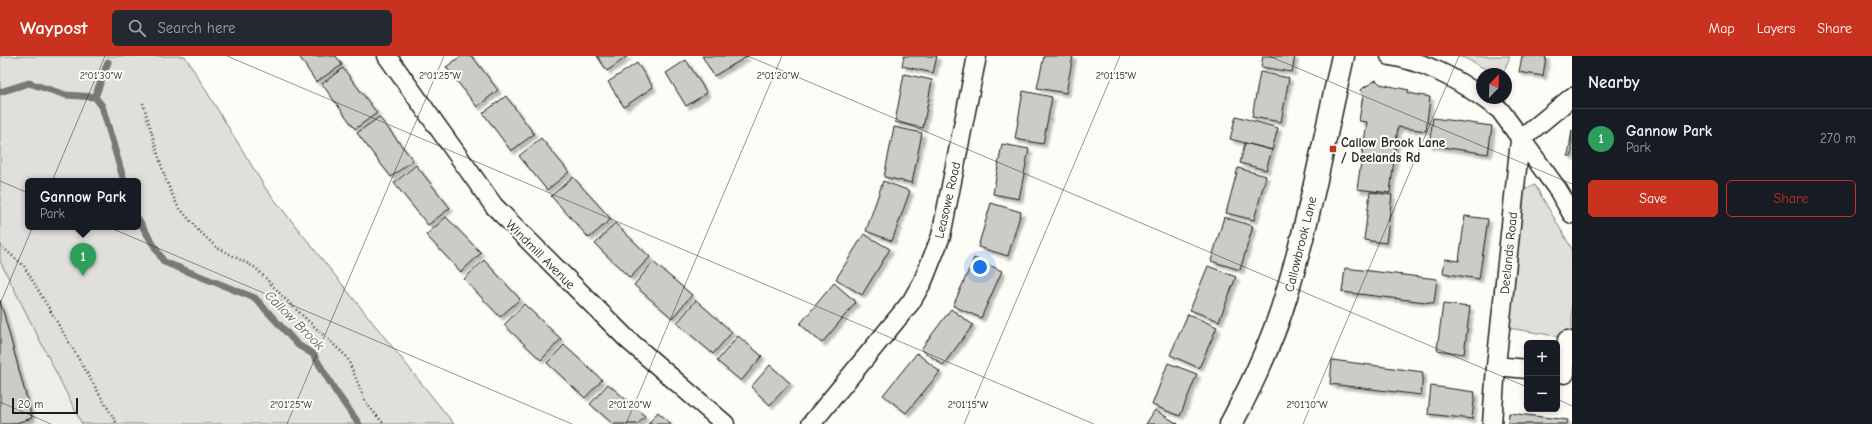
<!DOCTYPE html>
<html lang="en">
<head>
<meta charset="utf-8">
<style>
  body { margin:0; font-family:"Comic Neue",sans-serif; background:#242831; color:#f1f3f6 }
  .controls { position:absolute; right:12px; bottom:12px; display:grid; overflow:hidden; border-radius:6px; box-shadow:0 2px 6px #0003 }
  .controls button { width:36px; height:36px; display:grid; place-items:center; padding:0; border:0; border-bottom:1px solid #363941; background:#171b24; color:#f1f3f6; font:20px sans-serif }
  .compass { position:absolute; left:1476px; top:12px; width:36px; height:36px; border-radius:50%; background:#171b24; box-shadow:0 2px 6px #0003; rotate:23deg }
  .scale { position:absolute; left:12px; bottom:10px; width:66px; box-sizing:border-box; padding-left:4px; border:2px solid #1c1c1c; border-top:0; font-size:11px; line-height:14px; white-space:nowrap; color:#1c1c1c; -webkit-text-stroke:3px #fdfcf7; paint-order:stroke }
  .you { position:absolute; left:980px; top:211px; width:14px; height:14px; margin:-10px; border:3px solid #fff; border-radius:50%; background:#1a73e8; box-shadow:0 0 0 6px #1a73e833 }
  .badge { display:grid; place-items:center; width:26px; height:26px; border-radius:50%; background:#c8321e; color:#fff; font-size:13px; font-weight:700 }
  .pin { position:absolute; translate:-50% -33px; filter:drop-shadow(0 1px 2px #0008) }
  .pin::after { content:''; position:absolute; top:21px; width:14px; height:12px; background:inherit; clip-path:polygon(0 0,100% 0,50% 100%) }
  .popup { position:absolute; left:25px; top:122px; width:116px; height:52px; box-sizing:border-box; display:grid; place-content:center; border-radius:6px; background:#171b24; filter:drop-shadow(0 1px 3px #0005); font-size:13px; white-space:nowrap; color:#9ea1a6 }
  .popup b { font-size:15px; color:#f1f3f6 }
  .popup::after { content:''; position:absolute; left:50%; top:100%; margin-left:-8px; border:8px solid transparent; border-top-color:#171b24 }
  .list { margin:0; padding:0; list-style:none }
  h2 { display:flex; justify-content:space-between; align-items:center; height:52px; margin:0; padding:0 16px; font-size:17px }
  h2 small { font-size:13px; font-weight:400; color:#9ea1a6 }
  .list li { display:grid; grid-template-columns:26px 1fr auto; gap:12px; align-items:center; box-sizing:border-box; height:60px; padding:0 16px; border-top:1px solid #363941 }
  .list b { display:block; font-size:15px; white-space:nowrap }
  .list p { margin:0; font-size:13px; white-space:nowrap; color:#9ea1a6 }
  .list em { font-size:13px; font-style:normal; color:#9ea1a6 }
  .actions { display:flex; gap:8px; padding:12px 16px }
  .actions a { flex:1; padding:9px 0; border:1px solid #c8321e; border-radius:6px; text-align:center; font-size:14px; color:#c8321e }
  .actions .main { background:#c8321e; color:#fff }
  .icon { flex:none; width:22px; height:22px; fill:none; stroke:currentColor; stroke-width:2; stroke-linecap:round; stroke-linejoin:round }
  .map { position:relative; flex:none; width:1572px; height:368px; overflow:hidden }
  header { display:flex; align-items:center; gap:24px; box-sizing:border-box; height:56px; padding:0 20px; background:#c8321e; color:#fff }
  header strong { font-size:19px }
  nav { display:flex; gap:22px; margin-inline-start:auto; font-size:14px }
  .search { width:280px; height:36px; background:#242831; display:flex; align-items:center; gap:10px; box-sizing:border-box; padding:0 14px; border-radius:6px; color:#9ea1a6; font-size:15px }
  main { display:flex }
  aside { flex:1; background:#171b24 }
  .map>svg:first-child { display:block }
  .built { fill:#eeede9 }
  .green { fill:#e0dfdb; stroke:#7e7e7c; fill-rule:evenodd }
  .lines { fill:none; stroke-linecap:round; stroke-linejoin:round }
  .stream { stroke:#797876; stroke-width:7 }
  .building { fill:#cccbc8; stroke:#1c1c1c; filter:url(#shadow) }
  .minor-casing { stroke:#1c1c1c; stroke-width:21 }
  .tertiary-casing { stroke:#1c1c1c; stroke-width:25 }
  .path { stroke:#1c1c1c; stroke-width:2.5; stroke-dasharray:1 3; stroke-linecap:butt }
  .minor { stroke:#fdfcf7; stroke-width:18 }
  .tertiary { stroke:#fdfcf7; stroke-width:22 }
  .ticks { fill:none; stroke:#1c1c1c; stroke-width:1; stroke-opacity:0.45 }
  .poi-dot { fill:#c8321e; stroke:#fdfcf7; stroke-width:1.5 }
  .labels { text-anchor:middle; stroke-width:4; stroke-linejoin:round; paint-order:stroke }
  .poi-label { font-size:13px; font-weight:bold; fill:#1c1c1c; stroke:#fdfcf7; text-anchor:start }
  .street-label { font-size:13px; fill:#1c1c1c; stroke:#fdfcf7 }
  .water-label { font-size:14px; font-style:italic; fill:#5a5a58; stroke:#fdfcf7 }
  .ticks-label { font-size:10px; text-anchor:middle; fill:#1c1c1c; stroke:#fdfcf7; stroke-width:4; stroke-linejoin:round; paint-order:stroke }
</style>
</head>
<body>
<header>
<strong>Waypost</strong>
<div class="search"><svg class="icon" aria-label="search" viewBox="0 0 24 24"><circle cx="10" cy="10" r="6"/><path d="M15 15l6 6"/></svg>Search here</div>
<nav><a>Map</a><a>Layers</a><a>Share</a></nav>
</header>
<main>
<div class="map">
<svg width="1572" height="368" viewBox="0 0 1572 368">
  <defs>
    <filter id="shadow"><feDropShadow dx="3.5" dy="3.5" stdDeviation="1" flood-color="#0004"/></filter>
  </defs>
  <rect width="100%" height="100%" fill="#fdfcf7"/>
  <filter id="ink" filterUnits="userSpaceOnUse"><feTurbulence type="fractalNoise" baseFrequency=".025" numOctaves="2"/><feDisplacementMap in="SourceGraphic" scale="8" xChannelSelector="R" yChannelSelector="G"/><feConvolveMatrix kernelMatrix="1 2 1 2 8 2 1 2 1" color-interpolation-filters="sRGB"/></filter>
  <g filter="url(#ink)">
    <path class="built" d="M 0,205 L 82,368 L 0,368 Z"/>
    <path class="green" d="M 0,0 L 185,0 L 266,133 L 454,368 L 82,368 L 0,205 ZM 28,125 L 138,125 L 138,171 L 28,171 Z
      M 1458,0 L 1510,0 L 1503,18 C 1487,18 1474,4 1458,0 Z
      M 1535,129 L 1572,193 L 1572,283 L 1509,272 L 1523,134 Z"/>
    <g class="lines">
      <path class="stream" d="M 0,36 L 29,27 L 66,39 L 95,41 L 102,50 L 124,125
        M 95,41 L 108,6
        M 138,163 L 164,206 L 255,242 L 298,289 L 313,298 L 336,336 L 359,368"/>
    </g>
    <path class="building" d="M 299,0 L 336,0 L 342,9 L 316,26 Z
      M 461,0 L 472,0 L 498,34 L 477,51 L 446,11 Z
      M 597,0 L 628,0 L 607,15 Z
      M 702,0 L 748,0 L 714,20 Z
      M 904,0 L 937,0 L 933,17 L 902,10 Z
      M 1044,0 L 1073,0 L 1066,37 L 1037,32 Z
      M 1263,0 L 1295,0 L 1292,16 L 1261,11 Z
      M 1522,0 L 1546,0 L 1543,20 L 1519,16 Z
      M 686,4 L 707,37 L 686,50 L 666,17 Z
      M 637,7 L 653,31 L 624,51 L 608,26 Z
      M 343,12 L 377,57 L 355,73 L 322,28 Z
      M 1260,16 L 1289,22 L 1281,66 L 1252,61 Z
      M 904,18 L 932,24 L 923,72 L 895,66 Z
      M 1376,24 L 1380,28 L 1409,34 L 1408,37 L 1430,41 L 1426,75 L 1398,71 L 1390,137 L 1357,133 L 1367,66 L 1359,65 L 1363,39 L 1360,34 Z
      M 1023,35 L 1052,41 L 1043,88 L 1015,83 Z
      M 506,40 L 534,78 L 511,95 L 483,57 Z
      M 1236,60 L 1278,72 L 1272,94 L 1230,83 Z
      M 379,61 L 413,104 L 391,121 L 357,77 Z
      M 1433,62 L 1492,70 L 1488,98 L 1429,89 Z
      M 894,71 L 922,77 L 912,127 L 884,121 Z
      M 1572,74 L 1572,100 L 1568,100 Z
      M 541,82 L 569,116 L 547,134 L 519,100 Z
      M 1245,87 L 1272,94 L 1266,114 L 1240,107 Z
      M 1002,88 L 1029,93 L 1019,143 L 993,138 Z
      M 416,109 L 450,152 L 428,169 L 394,127 Z
      M 1238,112 L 1266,120 L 1254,164 L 1226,157 Z
      M 573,121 L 611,163 L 589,182 L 551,140 Z
      M 883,125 L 910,135 L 892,185 L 866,175 Z
      M 1370,136 L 1392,139 L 1386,187 L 1364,184 Z
      M 991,147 L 1021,156 L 1008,200 L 978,191 Z
      M 1465,160 L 1488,163 L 1479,223 L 1443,217 L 1445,203 L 1459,205 Z
      M 446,161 L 481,197 L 461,216 L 426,179 Z
      M 1224,161 L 1253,170 L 1240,214 L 1211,205 Z
      M 615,167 L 650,201 L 630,222 L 595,188 Z
      M 864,178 L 890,193 L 862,239 L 836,223 Z
      M 974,202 L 1002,215 L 981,262 L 953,250 Z
      M 484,204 L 520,243 L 500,261 L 464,223 Z
      M 653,206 L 692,239 L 672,262 L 634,229 Z
      M 1208,210 L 1236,221 L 1219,265 L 1190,254 Z
      M 1345,212 L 1437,223 L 1434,247 L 1342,236 Z
      M 834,227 L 856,246 L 822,287 L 800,268 Z
      M 0,244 L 32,362 L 12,368 L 0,368 Z
      M 696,244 L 732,276 L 713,298 L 677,267 Z
      M 524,248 L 561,283 L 541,304 L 504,269 Z
      M 1443,248 L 1470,251 L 1464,298 L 1437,294 Z
      M 951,253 L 973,269 L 943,309 L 921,293 Z
      M 1188,258 L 1217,271 L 1199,312 L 1170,299 Z
      M 738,280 L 762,300 L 741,325 L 717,305 Z
      M 564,289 L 602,324 L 585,342 L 547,307 Z
      M 917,297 L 940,316 L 906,357 L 883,339 Z
      M 1332,304 L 1423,316 L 1421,339 L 1330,328 Z
      M 1168,307 L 1197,318 L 1180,360 L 1152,349 Z
      M 770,309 L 790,327 L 770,349 L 751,331 Z
      M 608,328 L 645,360 L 638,368 L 613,368 L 590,348 Z
      M 1431,330 L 1475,336 L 1472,363 L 1428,358 Z
      M 1155,354 L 1178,368 L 1146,368 Z
      M 658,356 L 671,368 L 648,368 Z
      M 1509,357 L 1568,364 L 1567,368 L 1508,368 Z"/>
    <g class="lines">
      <g class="minor-casing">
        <path id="minor" d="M 387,0 L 494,150 L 627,283 L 725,368
          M 1390,0 C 1425,6 1453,21 1482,41
          M 1483,42 L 1500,54 L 1558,134 L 1572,158
          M 1496,310 L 1527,313
          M 1565,318 L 1567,284
          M 811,368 L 911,246 L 923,225 L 941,180 L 977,0
          M 1492,368 L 1496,310 L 1520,84 L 1572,41"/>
      </g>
      <g class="tertiary-casing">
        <path id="tertiary" d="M 1231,368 C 1251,330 1274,281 1286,240 C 1310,161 1325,80 1343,0"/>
      </g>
      <path class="path" d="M 143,47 L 165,122 L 177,149 L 198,174 L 216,191 L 256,212 L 285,243 L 347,301 L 366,347 L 384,368
        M 0,189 L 24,210 L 117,368"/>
      <use href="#minor" class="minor"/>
      <use href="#tertiary" class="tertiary"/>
    </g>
  </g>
  <path class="ticks" d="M 227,0 L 1094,368M 748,0 L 1527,331M 1269,0 L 1572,128M 0,125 L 572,368M 0,248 L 105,0M 1557,343 L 1572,350M 0,346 L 51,368M 287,368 L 444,0M 626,368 L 782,0M 964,368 L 1120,0M 1303,368 L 1459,0"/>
  <rect class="poi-dot" x="1329" y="89" width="8" height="8" rx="2"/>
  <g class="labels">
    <g class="poi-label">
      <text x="1341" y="91">Callow Brook Lane<tspan x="1341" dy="15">/ Deelands Rd</tspan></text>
    </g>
    <g class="street-label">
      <text transform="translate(947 144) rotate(-77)" y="5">Leasowe Road</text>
      <text transform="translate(1300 188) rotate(-76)" y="5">Callowbrook Lane</text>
      <text transform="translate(1508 197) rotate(-84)" y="5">Deelands Road</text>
      <text transform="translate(541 198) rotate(45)" y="5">Windmill Avenue</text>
    </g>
    <g class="water-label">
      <text transform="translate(295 264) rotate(45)" y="5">Callow Brook</text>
    </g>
  </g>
  <g class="ticks-label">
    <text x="440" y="23">2°01'25"W</text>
    <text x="778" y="23">2°01'20"W</text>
    <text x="1116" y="23">2°01'15"W</text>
    <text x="101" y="23">2°01'30"W</text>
    <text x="291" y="352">2°01'25"W</text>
    <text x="630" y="352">2°01'20"W</text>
    <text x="968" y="352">2°01'15"W</text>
    <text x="1307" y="352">2°01'10"W</text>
  </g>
</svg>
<div class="controls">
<button>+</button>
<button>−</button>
</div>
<svg class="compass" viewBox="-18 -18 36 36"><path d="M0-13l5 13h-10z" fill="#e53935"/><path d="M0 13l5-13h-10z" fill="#9ea1a6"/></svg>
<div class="scale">20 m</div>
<div class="you"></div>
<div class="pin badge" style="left:83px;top:220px;background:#2e9e5b">1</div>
<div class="popup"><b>Gannow Park</b>Park</div>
</div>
<aside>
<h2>Nearby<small></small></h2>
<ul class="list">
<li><span class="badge" style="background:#2e9e5b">1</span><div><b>Gannow Park</b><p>Park</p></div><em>270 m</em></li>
</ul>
<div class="actions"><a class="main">Save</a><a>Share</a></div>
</aside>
</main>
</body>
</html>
